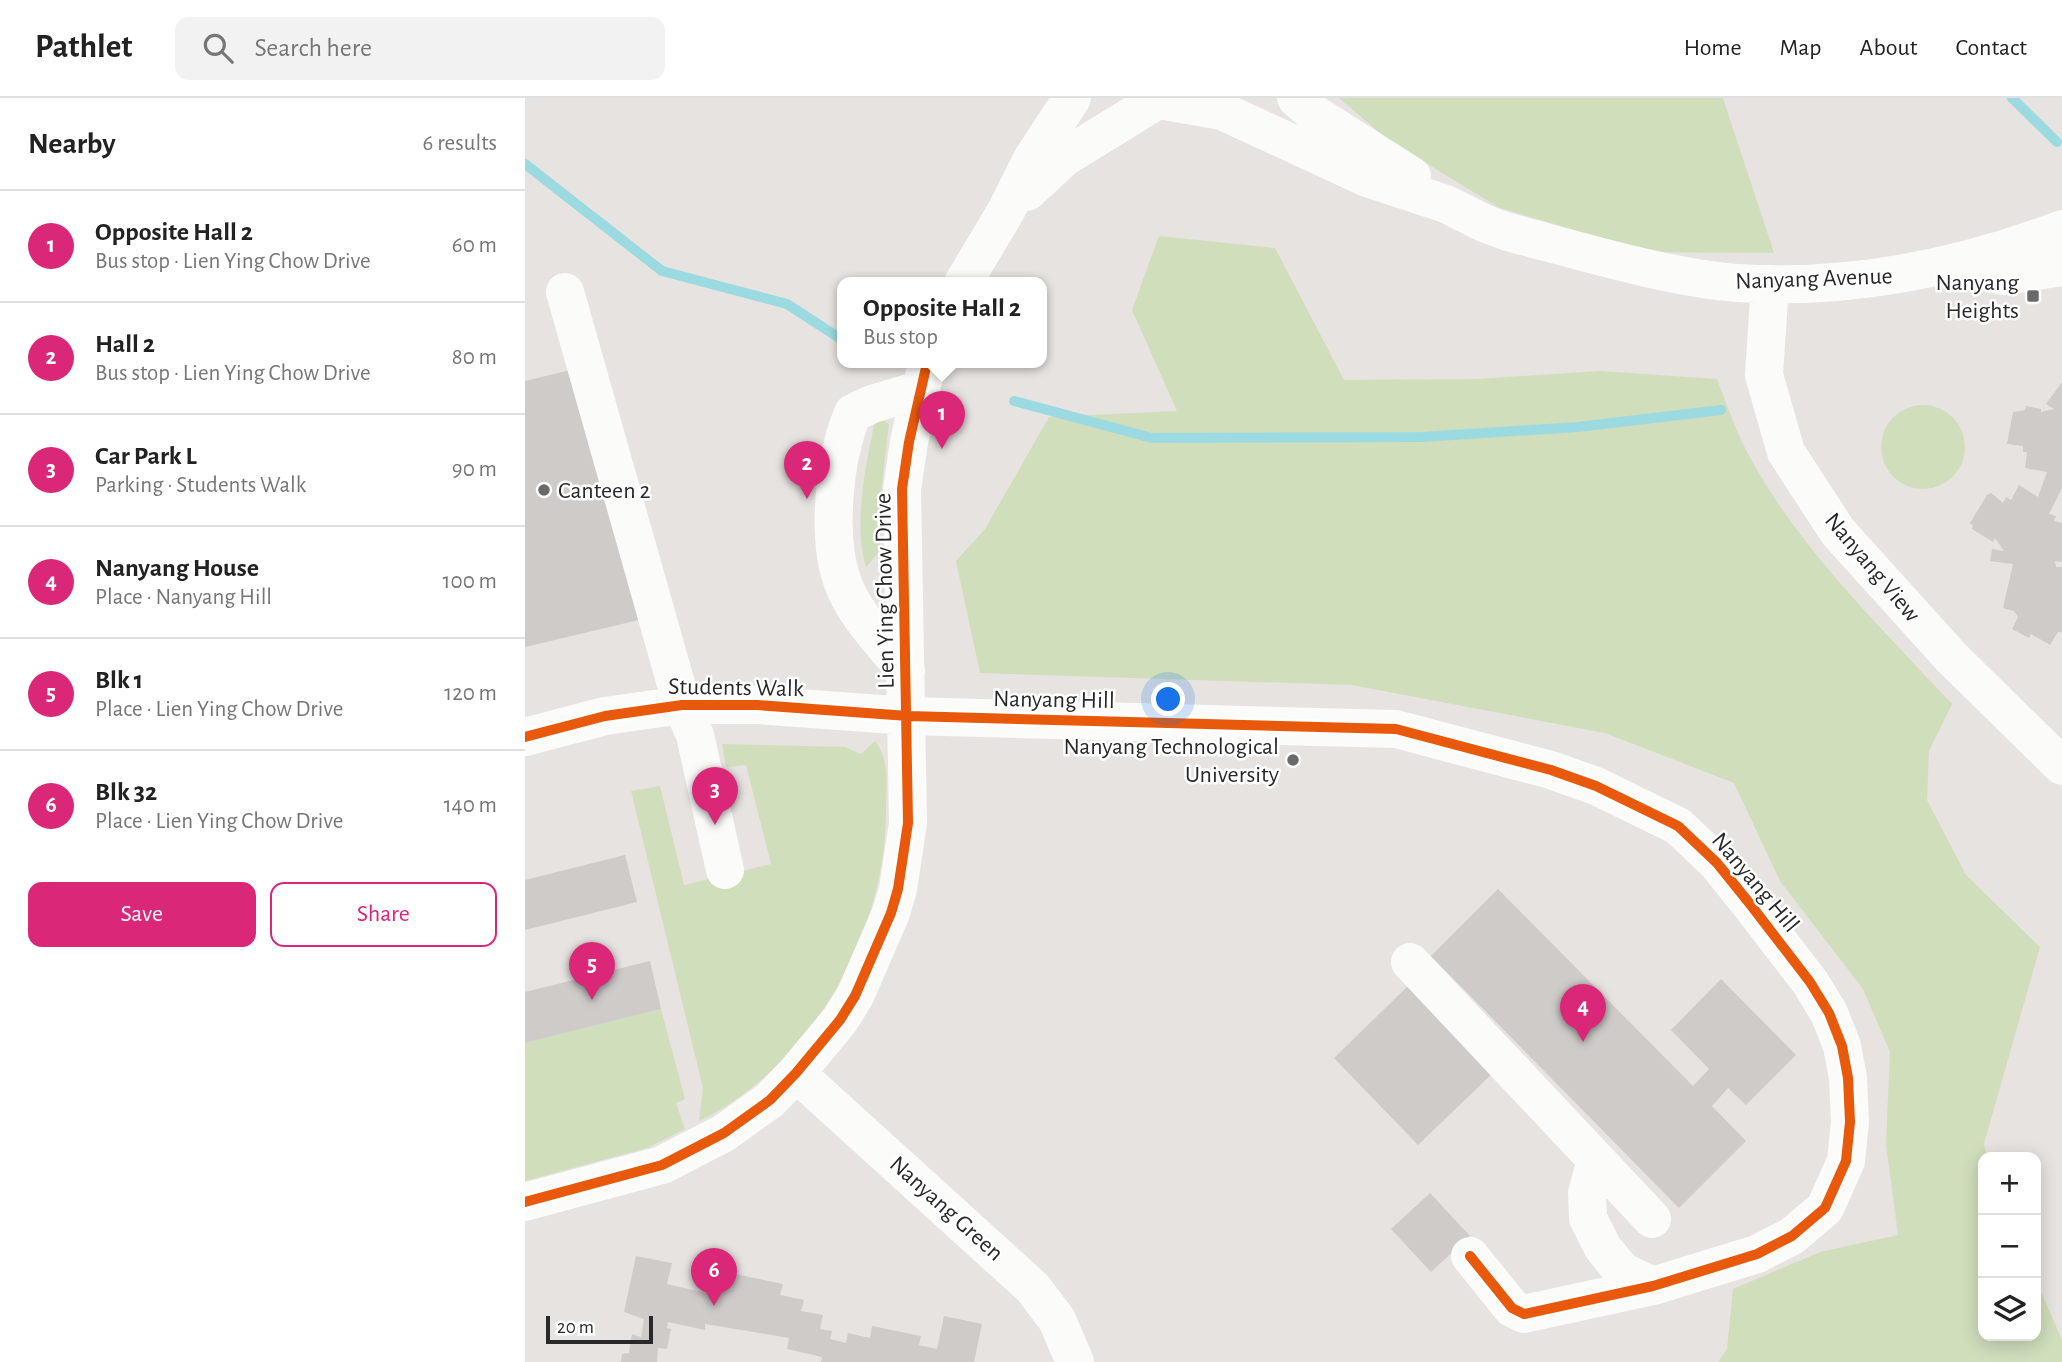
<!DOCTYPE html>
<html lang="en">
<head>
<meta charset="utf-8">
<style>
  body { margin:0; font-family:"Alegreya Sans",sans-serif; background:#f2f2f2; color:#222 }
  .controls { position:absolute; right:21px; bottom:21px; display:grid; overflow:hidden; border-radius:14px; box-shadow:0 4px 18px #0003 }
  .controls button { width:63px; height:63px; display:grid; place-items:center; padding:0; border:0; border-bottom:2px solid #e0e0e0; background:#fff; color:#222; font:35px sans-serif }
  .scale { position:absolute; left:21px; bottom:18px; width:107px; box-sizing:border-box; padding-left:7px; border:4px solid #292929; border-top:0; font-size:19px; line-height:24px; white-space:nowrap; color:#292929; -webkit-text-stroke:5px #fff; paint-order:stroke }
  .you { position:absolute; left:644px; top:602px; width:24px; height:24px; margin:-18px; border:5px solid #fff; border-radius:50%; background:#1a73e8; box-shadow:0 0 0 10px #1a73e833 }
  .badge { display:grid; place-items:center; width:46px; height:46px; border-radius:50%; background:#db2777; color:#fff; font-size:23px; font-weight:700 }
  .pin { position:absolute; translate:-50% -58px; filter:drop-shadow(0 2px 4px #0008) }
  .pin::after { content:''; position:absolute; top:37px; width:24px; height:21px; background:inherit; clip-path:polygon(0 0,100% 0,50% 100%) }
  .popup { position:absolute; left:312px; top:179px; width:210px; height:91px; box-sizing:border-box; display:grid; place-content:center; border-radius:14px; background:#fff; filter:drop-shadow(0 2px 5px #0005); font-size:23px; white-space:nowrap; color:#767676 }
  .popup b { font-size:26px; color:#222 }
  .popup::after { content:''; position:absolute; left:50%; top:100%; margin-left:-14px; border:14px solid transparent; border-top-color:#fff }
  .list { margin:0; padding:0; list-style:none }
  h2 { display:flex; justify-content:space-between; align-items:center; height:91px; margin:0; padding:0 28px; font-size:30px }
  h2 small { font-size:23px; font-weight:400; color:#767676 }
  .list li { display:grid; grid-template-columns:46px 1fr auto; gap:21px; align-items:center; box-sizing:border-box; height:112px; padding:0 28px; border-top:2px solid #e0e0e0 }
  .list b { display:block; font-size:26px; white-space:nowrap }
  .list p { margin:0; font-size:23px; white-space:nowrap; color:#767676 }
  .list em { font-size:23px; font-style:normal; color:#767676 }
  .actions { display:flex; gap:14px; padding:21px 28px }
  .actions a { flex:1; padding:16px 0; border:2px solid #db2777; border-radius:14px; text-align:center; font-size:24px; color:#db2777 }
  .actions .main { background:#db2777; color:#fff }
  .icon { flex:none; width:38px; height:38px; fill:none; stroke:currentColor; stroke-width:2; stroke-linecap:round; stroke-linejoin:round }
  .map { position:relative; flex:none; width:1537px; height:1264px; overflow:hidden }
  header { display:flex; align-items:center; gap:42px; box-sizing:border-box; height:98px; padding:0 35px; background:#fff; border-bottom:2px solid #e0e0e0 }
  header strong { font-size:33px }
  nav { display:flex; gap:38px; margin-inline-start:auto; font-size:24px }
  .search { width:490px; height:63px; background:#f2f2f2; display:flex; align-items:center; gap:18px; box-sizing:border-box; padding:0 24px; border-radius:14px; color:#767676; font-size:26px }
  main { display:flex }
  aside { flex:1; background:#fff }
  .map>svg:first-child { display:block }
  .green { fill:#d0debc }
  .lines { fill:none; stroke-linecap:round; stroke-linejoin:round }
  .stream { stroke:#9bdae0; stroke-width:10 }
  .building { fill:#cecbc9 }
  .minor { stroke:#fbfbfa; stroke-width:38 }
  .cycleway-casing { stroke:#fff; stroke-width:15 }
  .cycleway { stroke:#e8590c; stroke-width:10 }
  .poi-dot { fill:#6c6a69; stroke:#fff; stroke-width:2.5 }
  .labels { text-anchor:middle; stroke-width:5; stroke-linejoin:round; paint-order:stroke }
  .street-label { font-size:24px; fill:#292929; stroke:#fff }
  .poi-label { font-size:24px; fill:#292929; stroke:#fff; text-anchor:end }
</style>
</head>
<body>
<header>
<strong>Pathlet</strong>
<div class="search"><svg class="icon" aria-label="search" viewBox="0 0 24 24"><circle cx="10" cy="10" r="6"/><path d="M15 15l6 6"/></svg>Search here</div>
<nav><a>Home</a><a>Map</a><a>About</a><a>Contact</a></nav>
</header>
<main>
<aside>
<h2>Nearby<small>6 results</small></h2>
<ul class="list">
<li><span class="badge">1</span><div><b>Opposite Hall 2</b><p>Bus stop · Lien Ying Chow Drive</p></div><em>60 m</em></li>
<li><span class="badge">2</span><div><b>Hall 2</b><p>Bus stop · Lien Ying Chow Drive</p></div><em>80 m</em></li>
<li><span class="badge">3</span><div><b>Car Park L</b><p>Parking · Students Walk</p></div><em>90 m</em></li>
<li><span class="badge">4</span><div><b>Nanyang House</b><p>Place · Nanyang Hill</p></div><em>100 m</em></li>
<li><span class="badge">5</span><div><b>Blk 1</b><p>Place · Lien Ying Chow Drive</p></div><em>120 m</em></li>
<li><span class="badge">6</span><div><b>Blk 32</b><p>Place · Lien Ying Chow Drive</p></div><em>140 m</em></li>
</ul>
<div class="actions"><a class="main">Save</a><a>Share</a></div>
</aside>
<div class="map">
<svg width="1537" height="1264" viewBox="0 0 1537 1264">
  <rect width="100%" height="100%" fill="#e7e3e0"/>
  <path class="green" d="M 814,0 L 1198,0 L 1249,155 L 1124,154 L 975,110 L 863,42 Z
    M 634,138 L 750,150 L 819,282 L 952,281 L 1075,273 L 1192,281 C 1201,304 1209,328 1220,350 C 1270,447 1354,527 1427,606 L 1404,653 L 1402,702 L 1441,777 L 1515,849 L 1459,1046 L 1462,1059 L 1458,1059 L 1458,1238 L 1511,1238 L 1511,1182 L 1537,1242 L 1537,1264 L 1193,1264 L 1202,1251 L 1208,1191 L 1295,1154 L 1373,1137 L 1361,1046 L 1365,954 L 1338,891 L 1255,783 L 1209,685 L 1080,635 L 827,587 L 455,575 L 431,463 L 460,431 L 524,319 L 652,313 L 607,212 Z
    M1356 349a42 42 0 1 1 84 0a42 42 0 1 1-84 0Z
    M 357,322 L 364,326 L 356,394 L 355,453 L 341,469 C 328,425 341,366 350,323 Z
    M 350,643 C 365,662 361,686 361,710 C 362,834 287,968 174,1023 L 178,990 L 106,693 L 135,688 L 159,787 L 246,766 L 221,667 L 201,669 L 197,646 L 320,649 L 336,656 Z
    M 136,911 L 160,1001 L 151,1005 L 160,1031 L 122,1050 L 0,1083 L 0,945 Z"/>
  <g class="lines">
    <path class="stream" d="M 1487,0 L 1532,44
      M 0,66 L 137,173 L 262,206 L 316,241
      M 489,303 L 627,340 L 897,339 L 1053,329 L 1196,312"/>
  </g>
  <path class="building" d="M 58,269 L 118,521 L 0,549 L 0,283 Z
    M 1537,284 L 1537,390 L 1524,416 L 1531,418 L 1529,423 L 1537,425 L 1537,464 L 1530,463 L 1531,469 L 1537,469 L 1537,534 L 1533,534 L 1525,547 L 1506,536 L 1504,540 L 1487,531 L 1493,519 L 1489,513 L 1478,510 L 1488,466 L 1465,463 L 1467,451 L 1479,453 L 1470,440 L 1468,444 L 1447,431 L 1448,427 L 1445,425 L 1462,397 L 1466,395 L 1478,405 L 1481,399 L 1486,402 L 1494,387 L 1513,399 L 1522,374 L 1500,370 L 1502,354 L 1498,354 L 1498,348 L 1482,346 L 1488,314 L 1500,312 L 1501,308 L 1516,311 L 1516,314 L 1529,311 L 1521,306 Z
    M 100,757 L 112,804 L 0,832 L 0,782 Z
    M 973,791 L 1168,988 L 1184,971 L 1146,932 L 1196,881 L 1271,957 L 1221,1007 L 1203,990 L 1187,1008 L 1221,1043 L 1154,1110 L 906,858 Z
    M 125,863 L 136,911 L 0,945 L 0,894 Z
    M 887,884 L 971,972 L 893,1047 L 809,960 Z
    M 905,1095 L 945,1138 L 906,1174 L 866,1131 Z
    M 111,1158 L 147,1165 L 142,1186 L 185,1196 L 189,1182 L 208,1187 L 210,1176 L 258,1186 L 255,1197 L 279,1202 L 276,1213 L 298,1217 L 295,1231 L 307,1233 L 305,1241 L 321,1245 L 323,1235 L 345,1240 L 347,1228 L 396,1238 L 394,1247 L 412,1251 L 419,1218 L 457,1226 L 449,1264 L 296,1264 L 297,1259 L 262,1251 L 264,1240 L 180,1226 L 180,1232 L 143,1224 L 142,1230 L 146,1231 L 142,1251 L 133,1250 L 132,1264 L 96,1264 L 97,1256 L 104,1255 L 107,1236 L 116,1239 L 119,1221 L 99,1214 Z"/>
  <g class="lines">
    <path class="minor" d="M 622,0 L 697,13 L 842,80 L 921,106 L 961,126 L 983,134 C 1052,152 1143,180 1213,185 C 1323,192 1434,170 1537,131
      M 771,0 L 788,15 L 887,78
      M 502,94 L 540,59 L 631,3
      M 1428,167 L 1479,178 L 1537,169
      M 438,185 L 481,113 L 507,61 L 547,0
      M 1245,186 L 1239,277 L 1261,354 L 1313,434 L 1426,559 L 1537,668
      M 40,194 L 157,607 L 170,637 L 200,772
      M 381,573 C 359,546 330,518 318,485 C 301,440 309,359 328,315 L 347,306 L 394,292
      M 0,639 L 80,618 L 157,607 L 232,607 L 383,618 L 871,631 L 1026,672 L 1071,688 L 1153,728 L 1192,765 L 1225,806 L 1285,884 L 1304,915 L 1317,948 L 1323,980 L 1325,1024 L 1321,1063 L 1300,1110 L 1267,1138 L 1232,1156 L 1128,1188 L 999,1216 L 987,1210 L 945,1158
      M 885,864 L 1127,1121
      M 271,975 L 508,1190 L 532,1222 L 550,1264
      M 1071,1062 L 1062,1095 L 1063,1120 L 1078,1150 L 1097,1173 L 1128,1188
      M 0,1104 L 137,1067 L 199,1035 L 245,1002 L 271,975 L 315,922 L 330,898 L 366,815 L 373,791 L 383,725 L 377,391 L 384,344 L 402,265"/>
    <g class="cycleway-casing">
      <path id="cycleway" d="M 0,639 L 80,618 L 157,607 L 232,607 L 383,618 L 871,631 L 1026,672 L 1071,688 L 1153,728 L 1192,765 L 1225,806 L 1285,884 L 1304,915 L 1317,948 L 1323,980 L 1325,1024 L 1321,1063 L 1300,1110 L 1267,1138 L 1232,1156 L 1128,1188 L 999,1216 L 987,1210 L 945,1158
        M 0,1104 L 137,1067 L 199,1035 L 245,1002 L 271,975 L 315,922 L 330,898 L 366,815 L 373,791 L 383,725 L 377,391 L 384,344 L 402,265"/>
    </g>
    <use href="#cycleway" class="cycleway"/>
  </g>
  <g class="poi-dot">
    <rect x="1501" y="191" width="14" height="14" rx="3.5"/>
    <circle cx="19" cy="392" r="7"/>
    <circle cx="768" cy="662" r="7"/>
  </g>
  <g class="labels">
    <g class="street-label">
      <text transform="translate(1289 180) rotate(-2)" y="8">Nanyang Avenue</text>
      <text transform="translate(1348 469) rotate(50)" y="8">Nanyang View</text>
      <text transform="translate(359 493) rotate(-91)" y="8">Lien Ying Chow Drive</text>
      <text transform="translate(211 589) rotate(1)" y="8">Students Walk</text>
      <text transform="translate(529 601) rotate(1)" y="8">Nanyang Hill</text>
      <text transform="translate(1231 784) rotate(50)" y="8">Nanyang Hill</text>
      <text transform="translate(422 1110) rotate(42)" y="8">Nanyang Green</text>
    </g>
    <g class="poi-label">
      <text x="1494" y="192">Nanyang<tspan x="1494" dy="28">Heights</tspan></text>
      <text x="33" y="400" text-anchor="start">Canteen 2</text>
      <text x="754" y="656">Nanyang Technological<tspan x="754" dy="28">University</tspan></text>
    </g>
  </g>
</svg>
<div class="controls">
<button>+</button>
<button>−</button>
<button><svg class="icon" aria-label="layers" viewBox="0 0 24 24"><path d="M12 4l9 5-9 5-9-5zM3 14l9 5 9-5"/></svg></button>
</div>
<div class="scale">20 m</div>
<div class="you"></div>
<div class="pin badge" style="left:417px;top:351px">1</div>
<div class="popup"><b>Opposite Hall 2</b>Bus stop</div>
<div class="pin badge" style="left:282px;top:401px">2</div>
<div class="pin badge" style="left:190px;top:727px">3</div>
<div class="pin badge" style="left:1058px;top:944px">4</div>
<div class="pin badge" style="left:67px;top:902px">5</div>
<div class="pin badge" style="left:189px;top:1208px">6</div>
</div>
</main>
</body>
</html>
